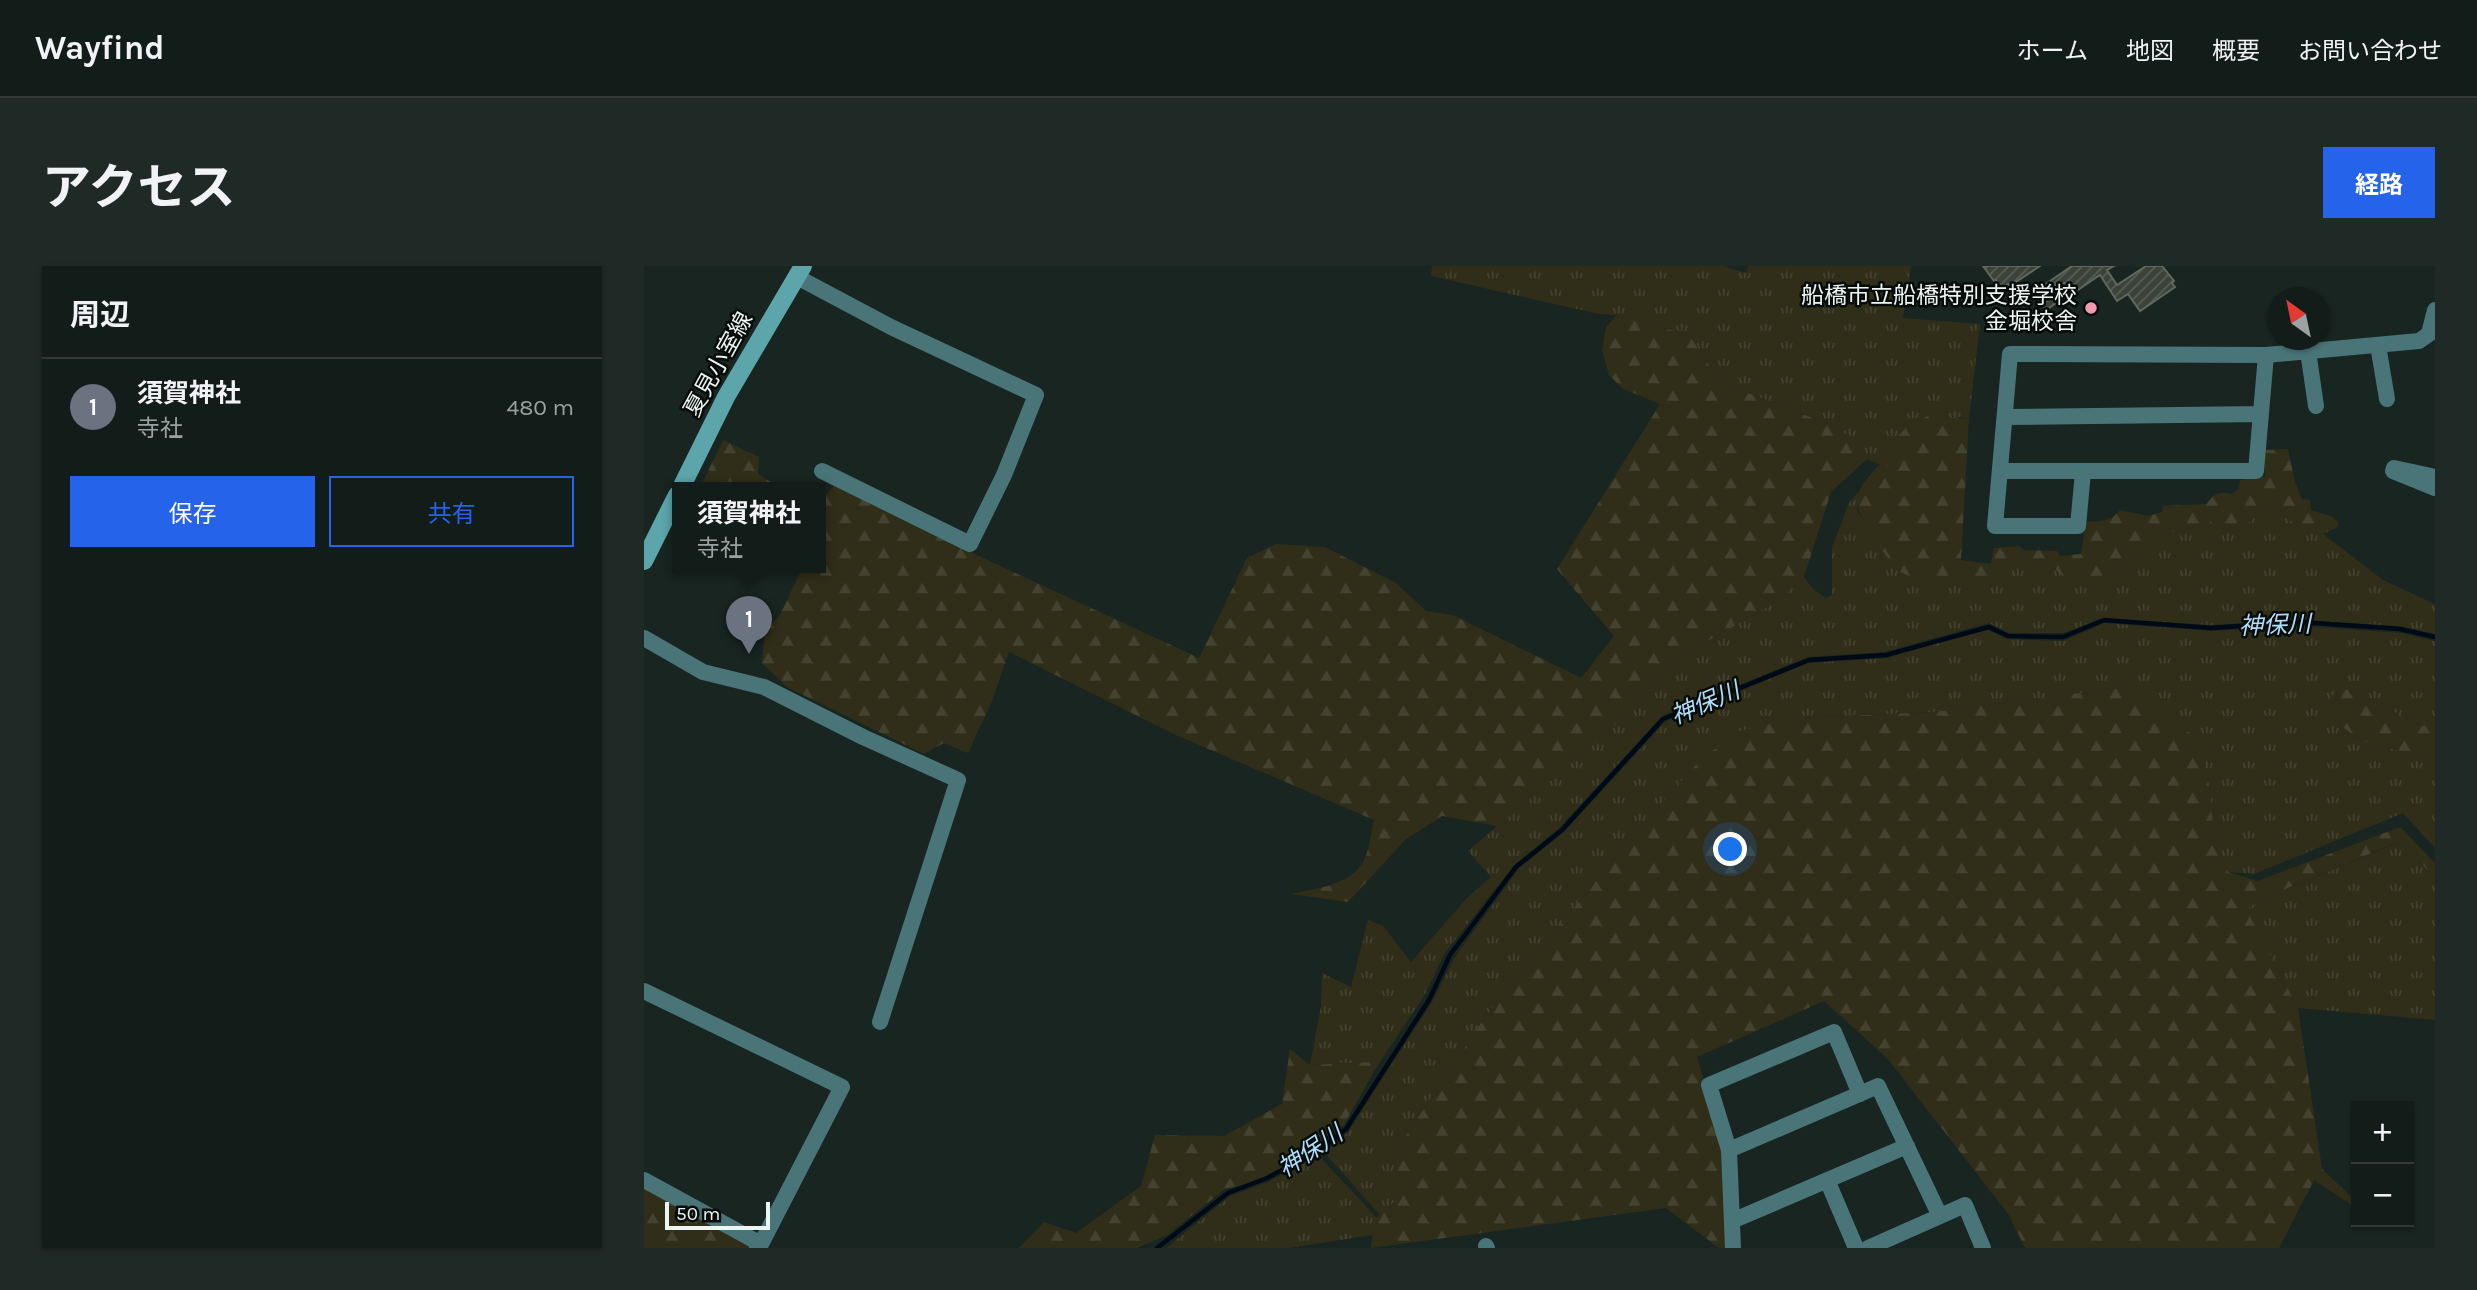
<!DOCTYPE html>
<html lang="ja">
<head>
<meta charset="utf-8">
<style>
  body { margin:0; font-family:Karla,"Noto Sans JP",sans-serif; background:#1f2925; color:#f1f3f6 }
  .controls { position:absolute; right:21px; bottom:21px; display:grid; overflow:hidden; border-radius:0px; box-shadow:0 2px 5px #0004 }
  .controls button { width:63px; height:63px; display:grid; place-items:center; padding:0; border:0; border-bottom:2px solid #313a37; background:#121c18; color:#f1f3f6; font:35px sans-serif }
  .compass { position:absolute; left:1623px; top:21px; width:63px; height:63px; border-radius:50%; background:#121c18; box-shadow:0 2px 5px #0004; rotate:327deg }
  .scale { position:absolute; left:21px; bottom:18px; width:105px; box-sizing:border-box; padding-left:7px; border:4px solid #ecf5f1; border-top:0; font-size:19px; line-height:24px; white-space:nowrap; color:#ecf5f1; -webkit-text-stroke:5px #070c0a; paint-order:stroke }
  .you { position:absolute; left:1087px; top:584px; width:24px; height:24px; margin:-18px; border:5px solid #fff; border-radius:50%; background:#1a73e8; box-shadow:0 0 0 10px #1a73e833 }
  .badge { display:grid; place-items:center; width:46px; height:46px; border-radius:50%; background:#2563eb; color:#fff; font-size:23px; font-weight:700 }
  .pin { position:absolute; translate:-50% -58px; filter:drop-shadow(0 2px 4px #0008) }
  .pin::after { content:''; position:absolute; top:37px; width:24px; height:21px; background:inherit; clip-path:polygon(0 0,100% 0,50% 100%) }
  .popup { position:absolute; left:28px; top:216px; width:154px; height:91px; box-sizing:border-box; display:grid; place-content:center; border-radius:0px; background:#121c18; filter:drop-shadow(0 2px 5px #0005); font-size:23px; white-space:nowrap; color:#9ca1a2 }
  .popup b { font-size:26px; color:#f1f3f6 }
  .popup::after { content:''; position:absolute; left:50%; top:100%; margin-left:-14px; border:14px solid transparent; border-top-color:#121c18 }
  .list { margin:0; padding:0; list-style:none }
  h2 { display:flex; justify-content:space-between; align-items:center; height:91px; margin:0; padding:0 28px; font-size:30px }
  h2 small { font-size:23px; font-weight:400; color:#9ca1a2 }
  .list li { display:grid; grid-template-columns:46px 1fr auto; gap:21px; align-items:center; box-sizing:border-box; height:98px; padding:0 28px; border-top:2px solid #313a37 }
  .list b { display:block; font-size:26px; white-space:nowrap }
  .list p { margin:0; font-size:23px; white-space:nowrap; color:#9ca1a2 }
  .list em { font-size:23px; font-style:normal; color:#9ca1a2 }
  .actions { display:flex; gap:14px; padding:21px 28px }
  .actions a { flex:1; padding:16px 0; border:2px solid #2563eb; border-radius:0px; text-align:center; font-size:24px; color:#2563eb }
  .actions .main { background:#2563eb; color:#fff }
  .map { position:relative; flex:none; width:1791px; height:982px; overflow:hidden; border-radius:0px }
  header { display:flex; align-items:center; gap:42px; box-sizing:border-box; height:98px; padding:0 35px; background:#121c18; border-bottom:2px solid #313a37 }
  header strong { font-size:33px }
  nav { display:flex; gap:38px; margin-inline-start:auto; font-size:24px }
  .intro { display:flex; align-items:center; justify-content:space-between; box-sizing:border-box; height:168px; padding:0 42px }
  h1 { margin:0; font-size:49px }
  .button { padding:18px 32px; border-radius:0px; background:#2563eb; color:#fff; font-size:24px; font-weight:700 }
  main { display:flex; gap:42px; padding:0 42px }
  aside { flex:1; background:#121c18; border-radius:0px; box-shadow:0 2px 5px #0004 }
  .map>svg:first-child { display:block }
  .grass { fill:url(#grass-tufts) }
  .forest { fill:url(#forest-firs) }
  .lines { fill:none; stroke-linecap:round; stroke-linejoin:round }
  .stream { stroke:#000a16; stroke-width:4.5 }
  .building { fill:url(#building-hatch); stroke:#60685d; stroke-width:2 }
  .street { stroke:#497578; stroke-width:16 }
  .secondary { stroke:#5ca5ab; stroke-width:18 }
  .poi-dot { fill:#f29aad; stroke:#070c0a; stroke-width:2.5 }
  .labels { text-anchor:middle; stroke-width:5; stroke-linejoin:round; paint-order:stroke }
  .poi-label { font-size:23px; fill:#ecf5f1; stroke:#070c0a; text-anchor:end }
  .street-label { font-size:23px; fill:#ecf5f1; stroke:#070c0a }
  .water-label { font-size:24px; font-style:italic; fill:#afdefb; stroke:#070c0a }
</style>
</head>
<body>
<header>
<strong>Wayfind</strong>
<nav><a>ホーム</a><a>地図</a><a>概要</a><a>お問い合わせ</a></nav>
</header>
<div class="intro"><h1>アクセス</h1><a class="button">経路</a></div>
<main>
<aside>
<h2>周辺<small></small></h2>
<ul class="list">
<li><span class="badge" style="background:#6b7280">1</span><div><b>須賀神社</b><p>寺社</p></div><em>480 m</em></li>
</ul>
<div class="actions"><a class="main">保存</a><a>共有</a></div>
</aside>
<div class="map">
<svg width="1791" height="982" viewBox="0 0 1791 982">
  <defs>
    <pattern id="grass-tufts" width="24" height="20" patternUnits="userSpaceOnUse" patternTransform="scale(1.75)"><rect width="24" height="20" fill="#302e18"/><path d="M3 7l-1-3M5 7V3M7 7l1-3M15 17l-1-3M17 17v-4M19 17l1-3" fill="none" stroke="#44432f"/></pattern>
    <pattern id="forest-firs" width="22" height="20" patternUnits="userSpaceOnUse" patternTransform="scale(1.75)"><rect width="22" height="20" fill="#302e18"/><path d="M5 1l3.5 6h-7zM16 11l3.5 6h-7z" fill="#44432f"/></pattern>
    <pattern id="building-hatch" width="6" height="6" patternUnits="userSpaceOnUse" patternTransform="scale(1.75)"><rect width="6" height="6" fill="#3b4238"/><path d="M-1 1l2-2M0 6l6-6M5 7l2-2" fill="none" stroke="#585e55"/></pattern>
  </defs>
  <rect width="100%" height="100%" fill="#182520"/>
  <path class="grass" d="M 788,0 L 1080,0 L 1102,7 L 1104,0 L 1267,0 L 1259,52 L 1336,58 L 1325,153 L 1315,151 L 1242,201 L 1223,193 L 1209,172 L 1184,158 L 1076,116 L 1045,69 L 973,49 L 955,48 L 787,10 Z
    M 1214,226 L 1213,244 L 1254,304 L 1293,314 L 1353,307 L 1385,295 L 1407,298 L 1411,304 L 1468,309 L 1497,289 L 1516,269 L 1570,255 L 1583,266 L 1597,264 L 1624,238 L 1661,265 L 1679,268 L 1739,314 L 1791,338 L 1791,368 L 1756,360 L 1655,354 L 1566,359 L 1459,352 L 1419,367 L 1365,367 L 1345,357 L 1240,386 L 1164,391 L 1018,450 L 915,562 L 870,599 L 801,687 L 780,730 L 730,805 L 727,796 L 666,799 L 677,740 L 678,707 L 707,721 L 724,654 L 739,660 L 767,696 L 823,632 L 847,611 L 824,585 L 980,451 L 1027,396 L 1132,336 L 1160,311 L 1169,323 L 1182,332 L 1188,329 L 1188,281 L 1205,237 Z
    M 1460,357 L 1568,365 L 1658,360 L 1757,367 L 1791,375 L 1791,458 L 1779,460 L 1701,422 L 1687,434 L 1697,460 L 1718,475 L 1771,489 L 1791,485 L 1791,582 L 1759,547 L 1610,608 L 1584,606 L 1571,578 L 1564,510 L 1485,421 L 1289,446 L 1155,452 L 1055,495 L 979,582 L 841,751 L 751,886 L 754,934 L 736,949 L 680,886 L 704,866 L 788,736 L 811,691 L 875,602 L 920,566 L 1021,456 L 1164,397 L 1244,392 L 1277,381 L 1344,364 L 1363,373 L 1420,375 Z
    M 1758,575 L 1791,612 L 1791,754 L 1654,742 L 1601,643 L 1620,632 Z
    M 674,889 L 733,952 L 728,969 L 645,982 L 522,982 L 586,930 L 624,916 Z"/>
  <path class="forest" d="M 973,49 L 1045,69 L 1076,116 L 1184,158 L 1209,172 L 1223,193 L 1187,226 L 1160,311 L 1132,336 L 1027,396 L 980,451 L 854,560 L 798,550 L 761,574 L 704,636 L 647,628 C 672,622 709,620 721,592 C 726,581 727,565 730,554 L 532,469 L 365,386 L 348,435 L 324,487 L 300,477 L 280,488 L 143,421 L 118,397 L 121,364 L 136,349 L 158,302 L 177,302 L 177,234 L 191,219 L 341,293 L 555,392 L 603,292 L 632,278 L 681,281 L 752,317 L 782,345 L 809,349 L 937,412 L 970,370 L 913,303 L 1016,138 L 979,123 L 965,109 L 958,84 L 962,61 Z
    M 1284,150 L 1325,153 L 1317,294 L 1347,298 L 1350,282 L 1375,280 L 1380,284 L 1413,285 L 1416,290 L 1437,288 L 1442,256 C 1456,255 1467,256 1476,244 L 1504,250 L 1518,246 L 1519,240 L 1562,238 C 1571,227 1575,225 1588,228 L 1595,222 L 1596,214 L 1621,211 L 1621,184 L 1644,183 L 1651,216 L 1658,233 L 1666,234 L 1667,244 L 1689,251 L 1694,256 L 1694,261 L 1679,268 L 1661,265 L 1624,238 L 1597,264 L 1583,266 L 1570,255 L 1517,269 L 1497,289 L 1468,309 L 1449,315 L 1420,312 C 1415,307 1410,300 1404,298 C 1385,292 1371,302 1353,307 C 1330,314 1271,321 1253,303 C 1239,288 1227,267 1217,249 C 1205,230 1223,212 1236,198 L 1242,201 L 1250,194 L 1250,174 L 1261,163 Z
    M 79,174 L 115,191 L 114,208 L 137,222 L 56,222 Z
    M 1485,421 L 1553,472 L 1564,510 L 1571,578 L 1584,606 L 1614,615 L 1756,561 L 1791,597 L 1791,612 L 1757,575 L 1620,632 L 1602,643 L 1654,742 L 1678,903 L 1712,935 L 1712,942 L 1670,914 L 1635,982 L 1381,982 L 1365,949 L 1243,792 L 1180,735 L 1053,791 L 1083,892 L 1084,982 L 1075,982 L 1022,942 L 727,982 L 730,954 L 753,933 L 751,886 L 841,751 L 979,582 L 1055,495 L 1095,465 L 1155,452 L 1289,446 Z
    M 1701,422 L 1779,460 L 1791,458 L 1791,485 L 1771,489 L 1718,475 L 1697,460 L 1687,434 L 1691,424 Z
    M 646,783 L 666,799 L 728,796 L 730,805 L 700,859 L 668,886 L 611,916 L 581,923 L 523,969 L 493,982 L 375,982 L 400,956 L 432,967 L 497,920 L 511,869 L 580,870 L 638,838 Z
    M 0,917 L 118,982 L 0,982 Z"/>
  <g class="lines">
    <path class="stream" d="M 513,982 L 584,927 L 623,912 L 674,885 L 702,863 L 785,734 L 806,689 L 872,601 L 918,564 L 1019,453 L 1165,394 L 1242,389 L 1345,361 L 1364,370 L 1419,371 L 1460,354 L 1567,362 L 1657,356 L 1756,363 L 1791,371"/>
  </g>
  <path class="building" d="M 1339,0 L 1396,0 L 1366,20 L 1364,18 L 1358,22 L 1352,14 L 1350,15 Z
    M 1428,0 L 1470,0 L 1463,4 L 1473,19 L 1502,0 L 1518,0 L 1530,15 L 1528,17 L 1531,21 L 1496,45 L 1484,28 L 1473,35 L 1456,9 L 1428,28 L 1420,17 L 1417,19 L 1415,17 L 1411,20 L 1419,32 L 1402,44 L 1390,26 Z
    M 97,340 L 121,353 L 111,372 L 103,368 L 106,362 L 90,353 Z"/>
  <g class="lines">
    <path class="street" d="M 153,11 L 247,61 L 392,129 L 360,209 L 326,278 L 178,205
      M 1734,79 L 1743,133
      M 1664,85 L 1672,140
      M 1361,151 L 1617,148
      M 1356,205 L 1612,205 L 1622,89
      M 1439,206 L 1434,260 L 1351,260 L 1366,88 L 1622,89 L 1775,75 L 1785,68 L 1791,44
      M 1791,211 L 1750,202 L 1749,205 L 1791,222
      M 0,372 L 59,406 L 120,421 L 219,471 L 314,514 L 236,756
      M 0,725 L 198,821 L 117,978 L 113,982
      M 1085,884 L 1234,820 L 1296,950
      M 0,914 L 117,978
      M 1183,914 L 1212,982
      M 1088,955 L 1263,880
      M 842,980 L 843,982
      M 1089,982 L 1085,884 L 1065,819 L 1190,766 L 1216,828
      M 1224,982 L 1321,939 L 1339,982"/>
    <path class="secondary" d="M 37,222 L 82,131 L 159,0
      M 0,295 L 33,229"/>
  </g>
  <circle class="poi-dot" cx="1447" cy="42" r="7"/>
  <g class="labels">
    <g class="poi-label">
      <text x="1433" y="37">船橋市立船橋特別支援学校<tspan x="1433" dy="26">金堀校舎</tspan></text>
    </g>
    <g class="street-label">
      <text transform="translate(74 98) rotate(-61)" y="8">夏見小室線</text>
    </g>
    <g class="water-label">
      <text transform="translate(1631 359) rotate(-2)" y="8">神保川</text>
      <text transform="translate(1061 437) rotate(-23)" y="8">神保川</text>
      <text transform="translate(666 885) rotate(-34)" y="8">神保川</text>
    </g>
  </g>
</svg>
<div class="controls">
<button>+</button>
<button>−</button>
</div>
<svg class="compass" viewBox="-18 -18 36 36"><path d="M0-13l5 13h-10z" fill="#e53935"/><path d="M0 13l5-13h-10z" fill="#9ca1a2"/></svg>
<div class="scale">50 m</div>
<div class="you"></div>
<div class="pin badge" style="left:105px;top:388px;background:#6b7280">1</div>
<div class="popup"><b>須賀神社</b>寺社</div>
</div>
</main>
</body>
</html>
